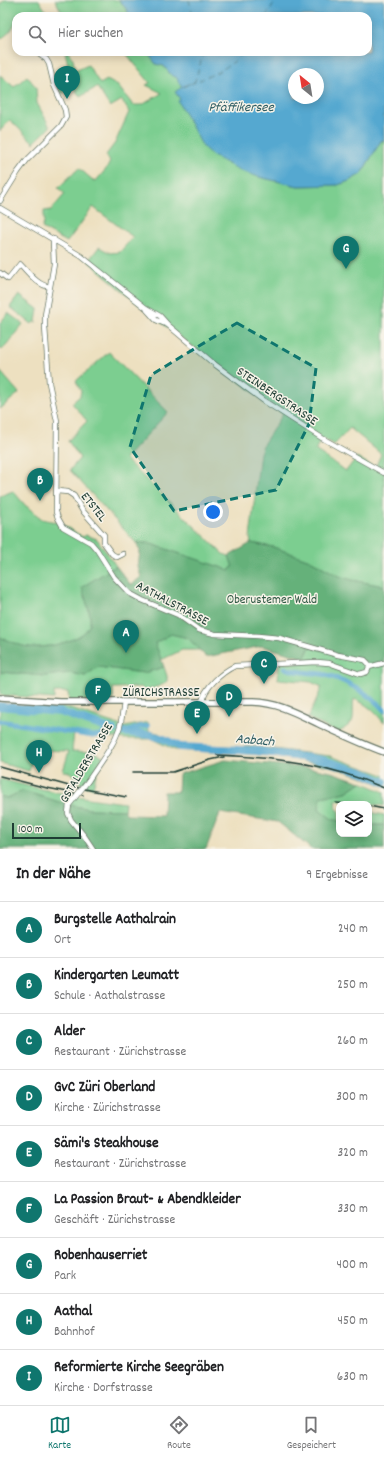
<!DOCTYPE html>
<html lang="de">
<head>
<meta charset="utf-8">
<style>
  body { margin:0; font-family:Dekko,sans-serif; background:#f2f2f2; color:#202124 }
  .controls { position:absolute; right:12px; bottom:12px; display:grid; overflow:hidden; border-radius:8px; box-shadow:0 2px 10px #0003 }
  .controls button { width:36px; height:36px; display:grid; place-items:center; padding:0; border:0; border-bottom:1px solid #e0e0e0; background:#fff; color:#202124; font:20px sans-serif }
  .compass { position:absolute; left:288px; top:68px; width:36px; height:36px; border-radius:50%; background:#fff; box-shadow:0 2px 10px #0003; rotate:330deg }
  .scale { position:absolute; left:12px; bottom:10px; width:69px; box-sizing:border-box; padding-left:4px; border:2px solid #1f3d34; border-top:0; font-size:11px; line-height:14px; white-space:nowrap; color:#1f3d34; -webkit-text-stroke:3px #f7f3e8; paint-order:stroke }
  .you { position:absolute; left:213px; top:512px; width:14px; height:14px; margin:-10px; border:3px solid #fff; border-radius:50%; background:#1a73e8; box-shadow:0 0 0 6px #1a73e833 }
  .badge { display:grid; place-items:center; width:26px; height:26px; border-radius:50%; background:#0f766e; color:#fff; font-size:13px; font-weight:700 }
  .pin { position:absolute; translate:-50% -33px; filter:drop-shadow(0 1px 2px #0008) }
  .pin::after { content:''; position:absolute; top:21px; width:14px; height:12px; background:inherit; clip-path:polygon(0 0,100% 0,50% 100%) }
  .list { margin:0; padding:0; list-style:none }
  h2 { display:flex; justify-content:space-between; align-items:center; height:52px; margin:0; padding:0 16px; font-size:17px }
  h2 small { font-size:13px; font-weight:400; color:#757577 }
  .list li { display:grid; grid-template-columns:26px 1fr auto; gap:12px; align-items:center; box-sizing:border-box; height:56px; padding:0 16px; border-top:1px solid #e0e0e0 }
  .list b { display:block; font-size:15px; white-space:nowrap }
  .list p { margin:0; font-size:13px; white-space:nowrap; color:#757577 }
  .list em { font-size:13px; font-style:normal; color:#757577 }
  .icon { flex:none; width:22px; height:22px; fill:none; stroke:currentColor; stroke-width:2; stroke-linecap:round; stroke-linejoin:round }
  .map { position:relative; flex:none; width:384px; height:849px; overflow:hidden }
  .search { position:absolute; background:#fff; box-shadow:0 2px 10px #0003; left:12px; right:12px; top:12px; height:44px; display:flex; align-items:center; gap:10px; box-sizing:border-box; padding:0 14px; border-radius:12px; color:#757577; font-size:15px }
  .sheet { height:556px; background:#fff }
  nav { display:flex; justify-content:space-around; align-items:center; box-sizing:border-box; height:56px; border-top:1px solid #e0e0e0; background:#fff; font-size:11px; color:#757577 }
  nav a { display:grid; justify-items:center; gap:2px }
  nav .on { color:#0f766e }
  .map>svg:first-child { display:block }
  .green { fill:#7cce90; stroke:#4e8662; fill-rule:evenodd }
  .forest { fill:#65b17a; stroke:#427757 }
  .water { fill:#55a8d0; stroke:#3a7282; fill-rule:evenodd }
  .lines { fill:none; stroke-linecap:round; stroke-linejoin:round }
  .canal { stroke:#55a8d0; stroke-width:5 }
  .river { stroke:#55a8d0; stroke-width:8 }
  .ferry { stroke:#2f5d63; stroke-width:1; stroke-dasharray:5 4; stroke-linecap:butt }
  .minor-casing { stroke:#677665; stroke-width:6 }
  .major-casing { stroke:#677665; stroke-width:8 }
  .minor { stroke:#fff; stroke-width:4.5 }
  .major { stroke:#fff; stroke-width:5.5 }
  .rail { stroke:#1f3d34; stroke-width:1.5 }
  .minor-bridge-casing { stroke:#677665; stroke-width:6; stroke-linecap:butt }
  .minor-bridge { stroke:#fff; stroke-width:4.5 }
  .marked { fill:#0f766e; fill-opacity:0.2; stroke:#0f766e; stroke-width:3; stroke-dasharray:8 5; stroke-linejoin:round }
  .labels { text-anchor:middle; stroke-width:3; stroke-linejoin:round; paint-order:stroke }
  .street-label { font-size:13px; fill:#1f3d34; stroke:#f7f3e8 }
  .park-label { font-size:13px; fill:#325a46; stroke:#f7f3e8 }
  .water-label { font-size:14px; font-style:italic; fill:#2f5d63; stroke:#f7f3e8 }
</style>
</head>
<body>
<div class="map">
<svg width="384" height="849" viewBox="0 0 384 849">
  <rect width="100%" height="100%" fill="#f7f3e8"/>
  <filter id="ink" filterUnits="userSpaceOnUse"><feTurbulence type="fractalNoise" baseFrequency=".025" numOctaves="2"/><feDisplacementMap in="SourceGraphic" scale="8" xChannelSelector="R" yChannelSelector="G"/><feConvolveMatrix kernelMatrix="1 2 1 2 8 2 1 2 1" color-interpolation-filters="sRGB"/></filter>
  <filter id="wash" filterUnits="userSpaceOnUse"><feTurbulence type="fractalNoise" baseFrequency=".012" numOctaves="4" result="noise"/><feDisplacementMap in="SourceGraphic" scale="16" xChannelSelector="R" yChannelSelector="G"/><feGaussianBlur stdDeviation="0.9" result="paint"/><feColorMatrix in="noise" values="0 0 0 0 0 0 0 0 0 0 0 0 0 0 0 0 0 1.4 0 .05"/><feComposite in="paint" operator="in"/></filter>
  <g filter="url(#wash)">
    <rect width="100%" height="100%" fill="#ede0c0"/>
    <path class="green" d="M 5,0 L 39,0 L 49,16 L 16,16 C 16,27 9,34 0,39 L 0,4 Z
      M 55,0 L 119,0 L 127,10 L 130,16 L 64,16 Z
      M 65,52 L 68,52 L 73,59 L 75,71 L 88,65 L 100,84 L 107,80 L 118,86 L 133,105 L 142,105 L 162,93 L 146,85 L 150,83 L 125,52 L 147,52 L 156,64 L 164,66 L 169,73 L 177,77 L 182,87 L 259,177 L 298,186 L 338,185 L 349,181 L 361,174 L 381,141 L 384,140 L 384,586 L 352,580 L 339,576 L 310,560 L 273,547 L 251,543 L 250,538 L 260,453 L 264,443 L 283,414 L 151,315 L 88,261 L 99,247 L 110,253 L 120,252 L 133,237 L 93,207 L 67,242 L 42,228 L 44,222 L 44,211 L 51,210 L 65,194 L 58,188 L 79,168 L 95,182 L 107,168 L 110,162 L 106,155 L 115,143 L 129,112 L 122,100 L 110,107 L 97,87 L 80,97 L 73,86 L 62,94 L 52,77 L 68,64 ZM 350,428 L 381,454 L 375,468 L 357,457 L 346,471 L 315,450 L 322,438 L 334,445 Z
      M 0,75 L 14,87 L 27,76 L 36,87 L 37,103 L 50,127 L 34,143 L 10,120 L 0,131 Z
      M 19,295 L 38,309 L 36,322 L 34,322 L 32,324 L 10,307 Z
      M 8,313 L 23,324 L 2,350 L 0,349 L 0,323 Z
      M 109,352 L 168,412 L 125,459 L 223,554 L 229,556 L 233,567 L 229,570 L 148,543 L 136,543 L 70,470 L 80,458 L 68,441 L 87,421 L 72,403 L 80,396 L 81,391 L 76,381 Z
      M 0,371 L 19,393 L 0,409 Z
      M 13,491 L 25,505 L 42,519 L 60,523 L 83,537 L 86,535 L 97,539 L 116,566 L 82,587 C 84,596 92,615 90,624 C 85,641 45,649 29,647 C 19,646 9,641 0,637 L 0,496 Z
      M 171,634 L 188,638 L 200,650 L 182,650 L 161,660 L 155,643 Z
      M 310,647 L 384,663 L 384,723 C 375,712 367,704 354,699 C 352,706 355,720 351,723 C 347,727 342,730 338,733 L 308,718 L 322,687 L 311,682 L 278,679 L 279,663 L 303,662 Z
      M 98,667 L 144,673 L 164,667 L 167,676 L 167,681 L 164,684 L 145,691 L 141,687 L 113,688 L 113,702 L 69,702 L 68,692 L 54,692 L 54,699 L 0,695 L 0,672 L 45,676 L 70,673 L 85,676 Z
      M 0,703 L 45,707 L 65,707 L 125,727 L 148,722 L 149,731 L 158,733 L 181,745 L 257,747 L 330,756 L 384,775 L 384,786 L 358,775 L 332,767 L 293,759 L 251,754 L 175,750 L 152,739 L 125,739 L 74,733 L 72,751 L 94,752 L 103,757 L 98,766 L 93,788 L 81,785 C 77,777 72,771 63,771 L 69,751 L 36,750 L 29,771 L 0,763 Z
      M 0,779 C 42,790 82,798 125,803 L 124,810 L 90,809 L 69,805 L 23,791 L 7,798 L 0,796 Z
      M 361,782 L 384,792 L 384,806 L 335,800 L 337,810 L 339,810 L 339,821 L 332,819 L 319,809 L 321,797 L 346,792 Z
      M 369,812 L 384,815 L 384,825 L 369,825 Z"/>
    <path class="forest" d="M 136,543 L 148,543 L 229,570 L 233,567 L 229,556 L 251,543 L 273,547 L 310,560 L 339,576 L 352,580 L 384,586 L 384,663 L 369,667 L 368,663 L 310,647 L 304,658 L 262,646 L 206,657 L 188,638 L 171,634 L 155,643 L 164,667 L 144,673 L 98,667 L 85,676 L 70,673 L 45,676 L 0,672 L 0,637 C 9,641 19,646 29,647 C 45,649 85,641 90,624 C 92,615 84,596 82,587 L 116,566 L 131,585 L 141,577 L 138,567 L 140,551 Z
      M 225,760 L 310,768 L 331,772 L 361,782 L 346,792 L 321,797 L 319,809 L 332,819 L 339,821 L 339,834 L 369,834 L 369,825 L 384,825 L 384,849 L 311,849 L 278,822 L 220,813 L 206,849 L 0,849 L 0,796 L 7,798 L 23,791 L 69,805 L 90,809 L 124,810 L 127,815 L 163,816 L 164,792 L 178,792 L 179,774 Z"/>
    <path class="water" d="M 119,0 L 384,0 L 384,140 L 381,141 L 361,174 L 349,181 L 338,185 L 298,186 L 259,177 L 241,171 L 213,156 L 203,147 L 178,101 L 180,99 L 175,92 L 182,87 L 176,77 L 172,76 L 164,66 L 156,64 L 147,52 L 368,52 L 368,16 L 130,16 L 127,10 ZM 294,74 L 318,74 L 318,98 L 294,98 Z"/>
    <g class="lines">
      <path class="canal" d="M 285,668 C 297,673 309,672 322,674 C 343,678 370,694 384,710
        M 0,721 L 93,736 L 100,735 L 110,730
        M 126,732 L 139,727 L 148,726"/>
      <path class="river" d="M 0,706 L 60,712 L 113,730
        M 122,732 L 151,735 L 164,739 L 180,747 L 258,751 L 323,760 L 362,772 L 384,782"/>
      <path class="ferry" d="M 189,0 L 193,16
        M 266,16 L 276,0
        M 202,52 L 203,55 L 195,81 L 182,87 C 199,81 234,67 243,52"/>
    </g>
  </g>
  <g filter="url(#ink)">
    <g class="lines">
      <g class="minor-casing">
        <path id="minor" d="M 0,201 L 18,172 L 27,160 L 61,126 L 66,117 L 65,110 L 54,85 L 49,64 L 46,59 L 40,55
          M 0,208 L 81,256 L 146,308 L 160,316 L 168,325 L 213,363 L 264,401 L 322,438 L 384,473
          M 54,239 L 53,242 L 54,264 L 45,315 L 45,327 L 49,383 L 57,421 L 56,512 L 58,518 L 63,527 L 91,543 L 97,550 L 114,577 L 129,593 L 142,600 L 178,615 L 199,630 L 215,634 L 258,636 L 279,638 L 338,655 L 365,660 L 368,663 L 369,667
          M 0,273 L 8,279 L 20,264 C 29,273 37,285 50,287
          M 147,310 L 156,320 L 168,325
          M 57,491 L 68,492 L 74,496 L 82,510 L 104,535 L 104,543 L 112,554 L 117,557 L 123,554
          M 202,702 C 204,688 222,672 235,666 L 317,662 L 329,663 L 360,674 L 367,672 L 369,667 L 384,663
          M 88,781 C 99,764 114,746 120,726 C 122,718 123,710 124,702
          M 69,805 L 68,813 L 71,820 L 85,837 L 93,849"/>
      </g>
      <g class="major-casing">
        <path id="major" d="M 0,698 L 60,702 L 253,702 C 279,703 296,713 319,724 C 341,734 362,744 384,752"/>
      </g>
      <use href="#minor" class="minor"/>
      <use href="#major" class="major"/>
      <path class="rail" d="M 217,755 C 279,758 326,763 384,788
        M 0,767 L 69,786 L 126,797
        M 133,772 L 173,772 L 210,760 L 224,757
        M 0,776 L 47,788 L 83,795
        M 336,803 L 349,804
        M 369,806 L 384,809"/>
      <g class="minor-bridge-casing">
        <path id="minor-bridge" d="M 69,805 L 88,781"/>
      </g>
      <use href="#minor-bridge" class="minor-bridge"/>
    </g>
  </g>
  <path class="marked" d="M 237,323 L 316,368 L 309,424 L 276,490 L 174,511 L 130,447 L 151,375 Z"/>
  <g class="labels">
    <g class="street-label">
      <text transform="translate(278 395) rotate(34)" y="5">STEINBERGSTRASSE</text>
      <text transform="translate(95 506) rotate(52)" y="5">ETSTEL</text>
      <text transform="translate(173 602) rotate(28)" y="5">AATHALSTRASSE</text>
      <text x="161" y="696">ZÜRICHSTRASSE</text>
      <text transform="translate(85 762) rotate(-59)" y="5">GSTALDERSTRASSE</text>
    </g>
    <g class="park-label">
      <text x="272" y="603">Oberustemer Wald</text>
    </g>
    <g class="water-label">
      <text x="241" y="111">Pfäffikersee</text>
      <text transform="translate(255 739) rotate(5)" y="5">Aabach</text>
    </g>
  </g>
</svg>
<div class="controls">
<button><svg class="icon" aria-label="layers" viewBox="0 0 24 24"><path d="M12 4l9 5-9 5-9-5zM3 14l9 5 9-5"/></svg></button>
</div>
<svg class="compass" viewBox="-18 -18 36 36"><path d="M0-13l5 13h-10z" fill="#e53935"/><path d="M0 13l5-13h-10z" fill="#757577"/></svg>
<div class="scale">100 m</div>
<div class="you"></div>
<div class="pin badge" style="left:126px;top:653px">A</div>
<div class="pin badge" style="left:40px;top:501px">B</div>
<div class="pin badge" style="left:264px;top:684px">C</div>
<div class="pin badge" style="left:229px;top:717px">D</div>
<div class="pin badge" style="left:197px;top:734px">E</div>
<div class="pin badge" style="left:98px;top:711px">F</div>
<div class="pin badge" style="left:346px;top:269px">G</div>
<div class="pin badge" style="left:39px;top:773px">H</div>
<div class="pin badge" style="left:67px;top:99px">I</div>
<div class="search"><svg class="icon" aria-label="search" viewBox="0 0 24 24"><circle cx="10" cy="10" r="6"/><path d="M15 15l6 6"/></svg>Hier suchen</div>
</div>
<section class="sheet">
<h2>In der Nähe<small>9 Ergebnisse</small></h2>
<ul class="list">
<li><span class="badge">A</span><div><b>Burgstelle Aathalrain</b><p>Ort</p></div><em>240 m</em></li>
<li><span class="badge">B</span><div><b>Kindergarten Leumatt</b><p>Schule · Aathalstrasse</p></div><em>250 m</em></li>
<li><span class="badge">C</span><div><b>Alder</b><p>Restaurant · Zürichstrasse</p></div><em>260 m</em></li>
<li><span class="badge">D</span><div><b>GvC Züri Oberland</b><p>Kirche · Zürichstrasse</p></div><em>300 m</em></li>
<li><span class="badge">E</span><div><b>Sämi's Steakhouse</b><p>Restaurant · Zürichstrasse</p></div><em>320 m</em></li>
<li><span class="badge">F</span><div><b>La Passion Braut- &amp; Abendkleider</b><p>Geschäft · Zürichstrasse</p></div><em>330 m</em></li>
<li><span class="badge">G</span><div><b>Robenhauserriet</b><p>Park</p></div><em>400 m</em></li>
<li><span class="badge">H</span><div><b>Aathal</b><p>Bahnhof</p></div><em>450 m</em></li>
<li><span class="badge">I</span><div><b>Reformierte Kirche Seegräben</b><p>Kirche · Dorfstrasse</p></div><em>630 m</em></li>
</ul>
</section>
<nav>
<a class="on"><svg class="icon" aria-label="map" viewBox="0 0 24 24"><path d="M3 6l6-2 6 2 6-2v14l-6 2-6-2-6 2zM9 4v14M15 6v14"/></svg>Karte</a>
<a><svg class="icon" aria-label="directions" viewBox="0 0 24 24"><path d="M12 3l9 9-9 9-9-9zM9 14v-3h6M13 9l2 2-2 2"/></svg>Route</a>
<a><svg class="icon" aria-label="saved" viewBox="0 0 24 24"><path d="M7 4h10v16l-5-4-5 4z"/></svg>Gespeichert</a>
</nav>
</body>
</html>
